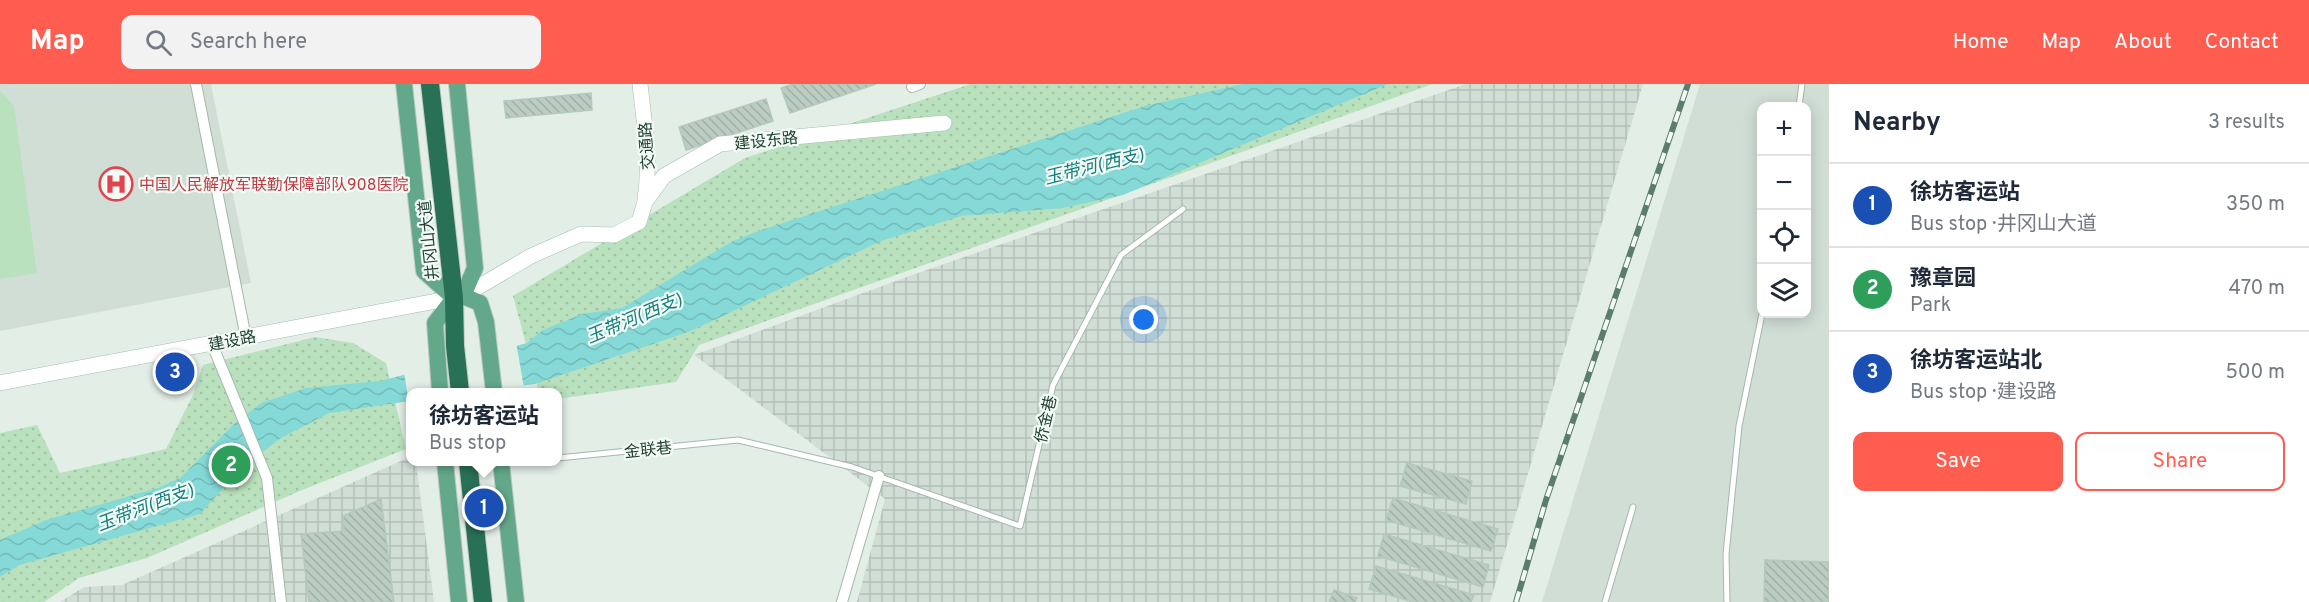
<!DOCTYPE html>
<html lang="en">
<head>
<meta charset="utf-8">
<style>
  body { margin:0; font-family:Overpass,"Noto Sans SC",sans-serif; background:#f2f2f3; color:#1f2937 }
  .controls { position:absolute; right:18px; top:18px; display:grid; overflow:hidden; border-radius:12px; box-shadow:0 3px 15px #0003 }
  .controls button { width:54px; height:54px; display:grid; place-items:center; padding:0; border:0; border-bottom:2px solid #e0e1e3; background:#fff; color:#1f2937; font:30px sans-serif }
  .you { position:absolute; left:1144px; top:236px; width:21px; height:21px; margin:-15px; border:4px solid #fff; border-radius:50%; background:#1a73e8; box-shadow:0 0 0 9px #1a73e833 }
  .badge { display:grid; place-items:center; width:39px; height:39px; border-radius:50%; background:#ff5d50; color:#fff; font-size:20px; font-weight:700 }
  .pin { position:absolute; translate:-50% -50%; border:3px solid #fff; box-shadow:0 2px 6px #0006 }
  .popup { position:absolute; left:406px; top:304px; width:156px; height:78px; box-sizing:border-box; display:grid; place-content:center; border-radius:12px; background:#fff; filter:drop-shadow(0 2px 4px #0005); font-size:20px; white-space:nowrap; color:#747a83 }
  .popup b { font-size:22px; color:#1f2937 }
  .popup::after { content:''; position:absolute; left:50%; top:100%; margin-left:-12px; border:12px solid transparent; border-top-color:#fff }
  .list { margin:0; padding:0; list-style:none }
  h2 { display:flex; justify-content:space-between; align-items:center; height:78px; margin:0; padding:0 24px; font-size:26px }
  h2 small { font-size:20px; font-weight:400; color:#747a83 }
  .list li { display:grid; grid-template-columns:39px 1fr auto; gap:18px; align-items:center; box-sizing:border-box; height:84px; padding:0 24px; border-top:2px solid #e0e1e3 }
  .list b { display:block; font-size:22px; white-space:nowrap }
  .list p { margin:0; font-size:20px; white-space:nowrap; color:#747a83 }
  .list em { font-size:20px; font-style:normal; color:#747a83 }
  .actions { display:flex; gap:12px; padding:18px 24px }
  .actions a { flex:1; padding:14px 0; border:2px solid #ff5d50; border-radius:12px; text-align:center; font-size:21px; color:#ff5d50 }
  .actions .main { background:#ff5d50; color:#fff }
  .icon { flex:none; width:33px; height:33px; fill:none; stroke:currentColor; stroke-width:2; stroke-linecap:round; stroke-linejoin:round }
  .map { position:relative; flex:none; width:1829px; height:518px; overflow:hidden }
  header { display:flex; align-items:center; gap:36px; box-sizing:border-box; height:84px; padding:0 30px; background:#ff5d50; color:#fff }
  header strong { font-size:28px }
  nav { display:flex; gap:33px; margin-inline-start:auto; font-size:21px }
  .search { width:420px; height:54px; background:#f2f2f3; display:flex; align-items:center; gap:15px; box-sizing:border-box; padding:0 21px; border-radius:12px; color:#747a83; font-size:22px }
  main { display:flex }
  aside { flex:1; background:#fff }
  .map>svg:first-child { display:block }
  .built { fill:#d1ded6; fill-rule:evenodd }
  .industrial { fill:url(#industrial-grid) }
  .park { fill:url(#park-dots) }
  .pitch { fill:#b9e1bd }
  .water { fill:url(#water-waves) }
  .pier { fill:#e3eee7 }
  .building { fill:url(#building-back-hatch); stroke:#b4c9bd; stroke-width:1.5 }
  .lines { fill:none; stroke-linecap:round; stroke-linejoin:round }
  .lane-casing { stroke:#a5b7ad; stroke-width:7 }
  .street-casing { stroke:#a5b7ad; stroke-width:12 }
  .secondary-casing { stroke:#a3beb0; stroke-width:16 }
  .primary-casing { stroke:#c1cac6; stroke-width:18 }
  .highway-casing { stroke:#c1cac6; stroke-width:20 }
  .lane { stroke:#fff; stroke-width:5 }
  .street { stroke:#fff; stroke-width:10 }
  .secondary { stroke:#fff; stroke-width:15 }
  .primary { stroke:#63a88a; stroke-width:16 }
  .highway { stroke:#297156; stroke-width:18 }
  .rail-casing { stroke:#5b7d6e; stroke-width:6 }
  .rail { stroke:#f4faf6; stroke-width:4; stroke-dasharray:11; stroke-linecap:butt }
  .labels { text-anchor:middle; stroke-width:4.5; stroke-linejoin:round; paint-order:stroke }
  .street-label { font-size:16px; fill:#204233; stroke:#f4faf6 }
  .health-label { font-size:16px; fill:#be3a42; stroke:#f4faf6; text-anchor:start }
  .water-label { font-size:18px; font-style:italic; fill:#137f7e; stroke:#f4faf6 }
</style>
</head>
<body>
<header>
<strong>Map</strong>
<div class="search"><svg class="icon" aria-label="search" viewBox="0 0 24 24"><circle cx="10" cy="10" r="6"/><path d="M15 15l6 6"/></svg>Search here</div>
<nav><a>Home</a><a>Map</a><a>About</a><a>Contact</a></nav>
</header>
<main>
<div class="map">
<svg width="1829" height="518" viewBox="0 0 1829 518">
  <defs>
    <pattern id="industrial-grid" width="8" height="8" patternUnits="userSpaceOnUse" patternTransform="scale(1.5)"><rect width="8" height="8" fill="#d1ded6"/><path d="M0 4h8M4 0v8" fill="none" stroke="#b3c0b8"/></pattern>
    <pattern id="park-dots" width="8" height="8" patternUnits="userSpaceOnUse" patternTransform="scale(1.5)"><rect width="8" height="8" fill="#b9e1bd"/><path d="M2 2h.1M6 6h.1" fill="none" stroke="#9fc2a3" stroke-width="1.8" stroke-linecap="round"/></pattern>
    <pattern id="water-waves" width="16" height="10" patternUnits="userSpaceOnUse" patternTransform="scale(1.5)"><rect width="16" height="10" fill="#85d9d7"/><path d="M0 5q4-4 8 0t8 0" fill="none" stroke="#73bbb9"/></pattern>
    <pattern id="building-back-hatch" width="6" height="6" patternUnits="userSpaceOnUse" patternTransform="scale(1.5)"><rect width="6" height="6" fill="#bbccc2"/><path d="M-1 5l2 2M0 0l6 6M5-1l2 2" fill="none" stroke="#a0b0a7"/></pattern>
  </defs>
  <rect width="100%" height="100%" fill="#e3eee7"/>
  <path class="built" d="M 0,0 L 211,0 L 251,199 L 0,247 Z
    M 1700,0 L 1829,0 L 1829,518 L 1542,518 ZM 1762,22 L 1806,22 L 1806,230 L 1762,230 Z"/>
  <path class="industrial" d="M 1466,0 L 1643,0 L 1490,518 L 857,518 L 885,415 L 694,271 L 915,190 Z
    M 410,373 L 410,378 L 416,378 L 434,518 L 60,518 L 84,503 L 122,501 Z"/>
  <path class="park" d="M 971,0 L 1433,0 L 699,261 L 676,298 L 558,315 L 558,308 L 539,308 L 513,212 L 745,74 Z
    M 315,253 L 353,259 L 386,279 L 406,365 L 302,406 L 147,474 L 79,494 L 44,518 L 0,518 L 0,349 L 37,341 L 60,389 L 166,365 L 193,311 L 203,281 Z"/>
  <path class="pitch" d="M 0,7 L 14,22 L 37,189 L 0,195 Z"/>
  <path class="water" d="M 1243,0 L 1388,0 L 1123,111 L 1063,124 L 961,132 L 881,157 L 691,247 L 535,300 L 471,308 L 410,308 L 410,317 L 329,329 L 281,354 L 243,382 L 200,430 L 19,481 L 0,493 L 0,456 L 46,436 L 158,404 L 180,394 L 233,341 L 261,319 L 306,304 L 380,297 L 527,259 L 543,246 L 582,230 L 622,224 L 731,158 L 761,146 L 1145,22 Z"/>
  <path class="pier" d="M 516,258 L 524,304 L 493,308 L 410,308 L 409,320 L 404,288 Z"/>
  <path class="building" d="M 793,0 L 876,0 L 790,29 L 781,4 Z
    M 591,9 L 592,26 L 506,34 L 504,17 Z
    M 766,15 L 773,37 L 686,66 L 679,43 Z
    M 1407,379 L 1472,397 L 1466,420 L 1400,402 Z
    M 1393,414 L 1498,445 L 1491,467 L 1386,436 Z
    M 381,415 L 394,518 L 309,518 L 301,450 L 344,447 L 343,432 Z
    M 1384,450 L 1489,481 L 1483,503 L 1378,472 Z
    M 1765,476 L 1829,478 L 1829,518 L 1764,518 Z
    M 1376,482 L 1474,511 L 1471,518 L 1413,518 L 1369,505 Z
    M 1334,506 L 1357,514 L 1355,518 L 1329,518 Z"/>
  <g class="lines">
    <g class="lane-casing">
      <path id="lane" d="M 1799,22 L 1802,0
        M 558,374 L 738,356 L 852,383 L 1020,442 L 1053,301 L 1121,171 L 1183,125
        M 519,378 L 525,378
        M 1605,518 L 1633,423
        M 1727,518 L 1726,470 L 1739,342 L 1762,230"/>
    </g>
    <g class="street-casing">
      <path id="street" d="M 196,0 L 246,254
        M 912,3 L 920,0
        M 212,260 L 267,394 L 281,518
        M 842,518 L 879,392"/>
    </g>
    <g class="secondary-casing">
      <path id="secondary" d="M 640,0 C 644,39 651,76 645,115
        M 0,299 L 463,212 L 531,172 L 581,150 L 614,151 L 639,138 L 645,118 L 664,92 L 720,60 L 944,39"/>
    </g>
    <g class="primary-casing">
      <path id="primary" d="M 404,0 L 424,187 L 454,214 L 435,239 L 440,308
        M 457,0 L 475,184 L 463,212 L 480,219 L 486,238 L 494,308
        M 445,378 L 459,518
        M 501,378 L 516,518"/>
    </g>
    <g class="highway-casing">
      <path id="highway" d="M 430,0 L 454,214 L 455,262 L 460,308
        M 468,378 L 483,518"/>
    </g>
    <use href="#lane" class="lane"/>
    <use href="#street" class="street"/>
    <use href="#secondary" class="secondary"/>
    <use href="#primary" class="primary"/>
    <use href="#highway" class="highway"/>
    <g class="rail-casing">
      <path id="rail" d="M 1516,518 L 1546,416 L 1688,0"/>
    </g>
    <use href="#rail" class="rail"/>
  </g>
  <defs>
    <g id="hospital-ring" transform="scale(1.725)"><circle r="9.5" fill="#f4faf6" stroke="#e0444e" stroke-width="1.5"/><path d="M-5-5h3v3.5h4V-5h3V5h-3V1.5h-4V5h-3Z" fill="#e0444e"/></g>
  </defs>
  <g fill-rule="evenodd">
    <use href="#hospital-ring" x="116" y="100"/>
  </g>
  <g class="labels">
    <g class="street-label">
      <text transform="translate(766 56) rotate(-6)" y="6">建设东路</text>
      <text transform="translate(646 62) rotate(-94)" y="6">交通路</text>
      <text transform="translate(428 156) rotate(-96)" y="6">井冈山大道</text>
      <text transform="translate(232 256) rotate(-11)" y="6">建设路</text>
      <text transform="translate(1045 335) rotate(-77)" y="6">侨金巷</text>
      <text transform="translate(648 365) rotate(-6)" y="6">金联巷</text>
    </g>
    <g class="health-label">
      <text x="139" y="106">中国人民解放军联勤保障部队908医院</text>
    </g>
    <g class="water-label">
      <text transform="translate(1094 82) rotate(-14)" y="6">玉带河(西支)</text>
      <text transform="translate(634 234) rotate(-23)" y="6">玉带河(西支)</text>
      <text transform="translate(145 423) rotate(-21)" y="6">玉带河(西支)</text>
    </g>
  </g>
</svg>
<div class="controls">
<button>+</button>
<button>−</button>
<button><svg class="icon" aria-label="locate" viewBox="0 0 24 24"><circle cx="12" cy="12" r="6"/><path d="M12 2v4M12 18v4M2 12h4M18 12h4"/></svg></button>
<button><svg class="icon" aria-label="layers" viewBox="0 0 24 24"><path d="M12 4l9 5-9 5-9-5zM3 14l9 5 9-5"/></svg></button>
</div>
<div class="you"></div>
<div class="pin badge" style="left:484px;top:424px;background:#1a4fb4">1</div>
<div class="popup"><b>徐坊客运站</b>Bus stop</div>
<div class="pin badge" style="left:231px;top:381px;background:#2e9e5b">2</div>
<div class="pin badge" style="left:175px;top:288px;background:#1a4fb4">3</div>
</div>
<aside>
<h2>Nearby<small>3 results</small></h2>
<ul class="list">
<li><span class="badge" style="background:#1a4fb4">1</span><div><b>徐坊客运站</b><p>Bus stop · 井冈山大道</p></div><em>350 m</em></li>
<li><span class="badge" style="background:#2e9e5b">2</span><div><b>豫章园</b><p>Park</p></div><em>470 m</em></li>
<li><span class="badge" style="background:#1a4fb4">3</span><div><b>徐坊客运站北</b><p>Bus stop · 建设路</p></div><em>500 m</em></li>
</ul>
<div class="actions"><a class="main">Save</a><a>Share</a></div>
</aside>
</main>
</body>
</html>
